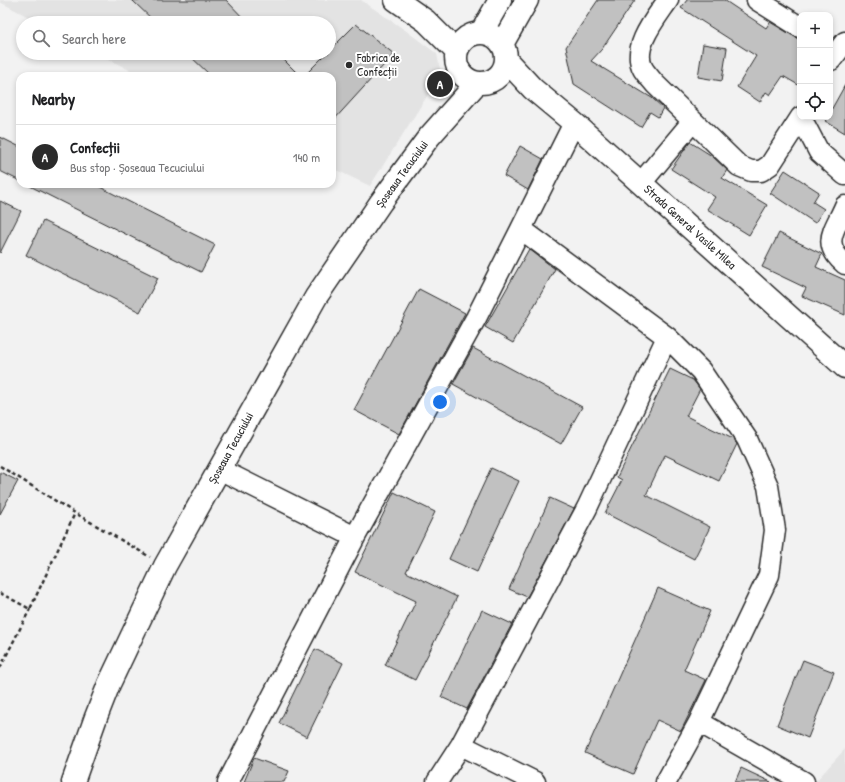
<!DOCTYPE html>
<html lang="en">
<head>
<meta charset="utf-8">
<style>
  body { margin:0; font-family:"Patrick Hand",sans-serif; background:#f6f6f6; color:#202124 }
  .controls { position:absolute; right:12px; top:12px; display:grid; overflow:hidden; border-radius:8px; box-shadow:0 2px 6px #0003 }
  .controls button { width:36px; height:36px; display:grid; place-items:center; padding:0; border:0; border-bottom:1px solid #e0e0e0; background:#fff; color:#202124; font:20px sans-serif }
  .you { position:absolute; left:440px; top:402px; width:14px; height:14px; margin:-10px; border:3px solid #fff; border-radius:50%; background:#1a73e8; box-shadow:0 0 0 6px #1a73e833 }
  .badge { display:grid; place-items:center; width:26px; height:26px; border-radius:50%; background:#2b2b2b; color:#fff; font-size:13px; font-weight:700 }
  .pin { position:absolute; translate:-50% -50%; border:2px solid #fff; box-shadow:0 1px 4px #0006 }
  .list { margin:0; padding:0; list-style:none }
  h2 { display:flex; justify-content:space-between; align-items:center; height:52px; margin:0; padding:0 16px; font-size:17px }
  h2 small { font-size:13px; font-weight:400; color:#757577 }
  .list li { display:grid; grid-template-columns:26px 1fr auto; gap:12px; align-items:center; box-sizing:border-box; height:64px; padding:0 16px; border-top:1px solid #e0e0e0 }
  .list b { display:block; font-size:15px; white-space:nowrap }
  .list p { margin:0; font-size:13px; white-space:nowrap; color:#757577 }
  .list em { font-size:13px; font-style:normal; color:#757577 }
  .icon { flex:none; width:22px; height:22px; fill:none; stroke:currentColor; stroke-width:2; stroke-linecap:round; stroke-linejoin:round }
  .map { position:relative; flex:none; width:845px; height:782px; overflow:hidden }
  .search { position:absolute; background:#fff; box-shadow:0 2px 6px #0003; left:16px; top:16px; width:320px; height:44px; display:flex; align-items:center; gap:10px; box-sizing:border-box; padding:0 14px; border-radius:22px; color:#757577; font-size:15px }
  .panel { position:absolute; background:#fff; box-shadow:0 2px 6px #0003; left:16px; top:72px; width:320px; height:116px; border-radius:12px }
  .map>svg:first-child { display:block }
  .built { fill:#e3e3e3 }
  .building { fill:#c1c1c1; stroke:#2b2b2b }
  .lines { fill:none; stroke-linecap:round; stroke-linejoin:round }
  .minor-casing { stroke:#2b2b2b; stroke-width:23 }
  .major-casing { stroke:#2b2b2b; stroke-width:25 }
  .path { stroke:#2b2b2b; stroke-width:2.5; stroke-dasharray:4 3; stroke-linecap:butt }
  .minor { stroke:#fff; stroke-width:20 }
  .major { stroke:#fff; stroke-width:22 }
  .poi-dot { fill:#2b2b2b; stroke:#fff; stroke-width:1.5 }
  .labels { text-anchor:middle; stroke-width:4; stroke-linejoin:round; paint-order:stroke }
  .poi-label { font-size:12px; fill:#2b2b2b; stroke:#fff; text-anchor:start }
  .street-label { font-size:12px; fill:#2b2b2b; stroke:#fff }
</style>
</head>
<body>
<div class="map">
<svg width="845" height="782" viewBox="0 0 845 782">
  <rect width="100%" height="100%" fill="#f2f2f2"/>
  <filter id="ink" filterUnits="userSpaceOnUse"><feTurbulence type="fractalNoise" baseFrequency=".025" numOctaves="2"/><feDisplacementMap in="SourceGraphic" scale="8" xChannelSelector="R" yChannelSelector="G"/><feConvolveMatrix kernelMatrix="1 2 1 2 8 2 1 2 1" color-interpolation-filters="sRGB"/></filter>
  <g filter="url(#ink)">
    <path class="built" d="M 0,0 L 361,0 L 405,30 L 437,54 L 441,74 L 370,186 L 332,168 L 332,76 L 141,76 L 97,53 L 329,53 L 329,23 L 40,23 L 0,2 Z
      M 845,749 L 845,782 L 815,782 Z"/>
    <path class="building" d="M 132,0 L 226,0 L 248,23 L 156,23 Z
      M 598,0 L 635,0 L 602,49 L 591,61 L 652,98 L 663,108 L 658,117 L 650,112 L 641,127 L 574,84 L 566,47 Z
      M 687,0 L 724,0 L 766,28 L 770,22 L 800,40 L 800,86 L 783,76 L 770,95 L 766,92 L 760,102 L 737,87 L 756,56 L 681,8 Z
      M 356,24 L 394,54 L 332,122 L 332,76 L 304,76 L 327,53 L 329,53 L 329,51 Z
      M 703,44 L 727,48 L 722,81 L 698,77 Z
      M 187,53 L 277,53 L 300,76 L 211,76 Z
      M 845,85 L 845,133 L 825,121 L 828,117 L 830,117 L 830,112 Z
      M 0,137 L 20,147 L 20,181 L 0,171 Z
      M 690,142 L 712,156 L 727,170 L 722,178 L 767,205 L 749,235 L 707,209 L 715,197 L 671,169 Z
      M 520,146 L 543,159 L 528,190 L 504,176 Z
      M 785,170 L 819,192 L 813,202 L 824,209 L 815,223 L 770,193 Z
      M 26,184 L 94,184 L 215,245 L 201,272 Z
      M 0,201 L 21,211 L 0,253 Z
      M 43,221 L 158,278 L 140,312 L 26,255 Z
      M 779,233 L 822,254 L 816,267 L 845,280 L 845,315 L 802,296 L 806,288 L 762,267 Z
      M 529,249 L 555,269 L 513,343 L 485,327 Z
      M 419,289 L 465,313 L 399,434 L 354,410 Z
      M 473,348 L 582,407 L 561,444 L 453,384 Z
      M 670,369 L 693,380 L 700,389 L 686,416 L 733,439 L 737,444 L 719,481 L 665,455 L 646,495 L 710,527 L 694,559 L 605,513 L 622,480 L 617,477 Z
      M 491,468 L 519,481 L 477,572 L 449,559 Z
      M 0,472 L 18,481 L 0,514 Z
      M 394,492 L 435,512 L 406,572 L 457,597 L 415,680 L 385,665 L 416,601 L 355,572 Z
      M 550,498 L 574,509 L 527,597 L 509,589 Z
      M 658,588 L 710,611 L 684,670 L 706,680 L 681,731 L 657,720 L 633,774 L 585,753 Z
      M 482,610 L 512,624 L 467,709 L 441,697 Z
      M 315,649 L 343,663 L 307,737 L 279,723 Z
      M 803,660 L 834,672 L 808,738 L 777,725 Z
      M 254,758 L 289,771 L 284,782 L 244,782 Z
      M 741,768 L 771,782 L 735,782 Z"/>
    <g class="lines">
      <g class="minor-casing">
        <path id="minor" d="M 668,0 C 656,18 631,47 643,69 C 646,74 651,79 655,84 L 739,166 L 751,171 L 761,171 L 770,165 L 801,117
          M 757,0 L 800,27
          M 831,60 L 845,42
          M 800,119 L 806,127 L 819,152 L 845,175
          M 641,183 L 693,121
          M 845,206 C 835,230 820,243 845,264
          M 521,229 L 574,123
          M 219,469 L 355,537 L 476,318 L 521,229 L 667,337
          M 461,745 L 535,782
          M 228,782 L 355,537
          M 437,782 L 461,745 L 587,508 L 667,337 L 701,371 L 747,439 L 768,486 L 775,530 L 769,575 L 699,722 L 804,782
          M 666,782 L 699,722"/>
      </g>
      <g class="major-casing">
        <path id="major" d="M 396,0 L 426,21 L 456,51
          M 481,33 L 500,0
          M456 58a25 25 0 1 1 50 0a25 25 0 1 1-50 0Z
          M 502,44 L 527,0
          M 506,60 L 533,89 L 574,123 L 845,367
          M 73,782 L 96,717 L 109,684 L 165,566 L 316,297 L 381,202 L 429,137 L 477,83"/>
      </g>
      <path class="path" d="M 0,466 L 75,513 L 150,557
        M 0,593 L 30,609 L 75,513
        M 0,668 L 30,609"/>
      <use href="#minor" class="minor"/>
      <use href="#major" class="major"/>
    </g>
  </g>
  <circle class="poi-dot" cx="349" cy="65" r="4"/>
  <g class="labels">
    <g class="poi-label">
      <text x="357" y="62">Fabrica de<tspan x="357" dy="14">Confecții</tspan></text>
    </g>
    <g class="street-label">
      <text transform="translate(402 174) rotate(-54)" y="4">Șoseaua Tecuciului</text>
      <text transform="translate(690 227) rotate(42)" y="4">Strada General Vasile Milea</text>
      <text transform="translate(231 448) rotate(-61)" y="4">Șoseaua Tecuciului</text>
    </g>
  </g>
</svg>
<div class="controls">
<button>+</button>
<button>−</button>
<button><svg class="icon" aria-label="locate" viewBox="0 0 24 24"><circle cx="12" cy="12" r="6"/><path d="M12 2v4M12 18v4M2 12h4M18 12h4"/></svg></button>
</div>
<div class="you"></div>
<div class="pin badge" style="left:440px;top:84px">A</div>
<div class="search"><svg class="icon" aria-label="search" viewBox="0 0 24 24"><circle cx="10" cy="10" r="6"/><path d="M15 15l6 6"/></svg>Search here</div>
<section class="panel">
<h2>Nearby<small></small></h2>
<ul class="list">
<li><span class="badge">A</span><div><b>Confecții</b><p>Bus stop · Șoseaua Tecuciului</p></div><em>140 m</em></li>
</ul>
</section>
</div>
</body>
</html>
